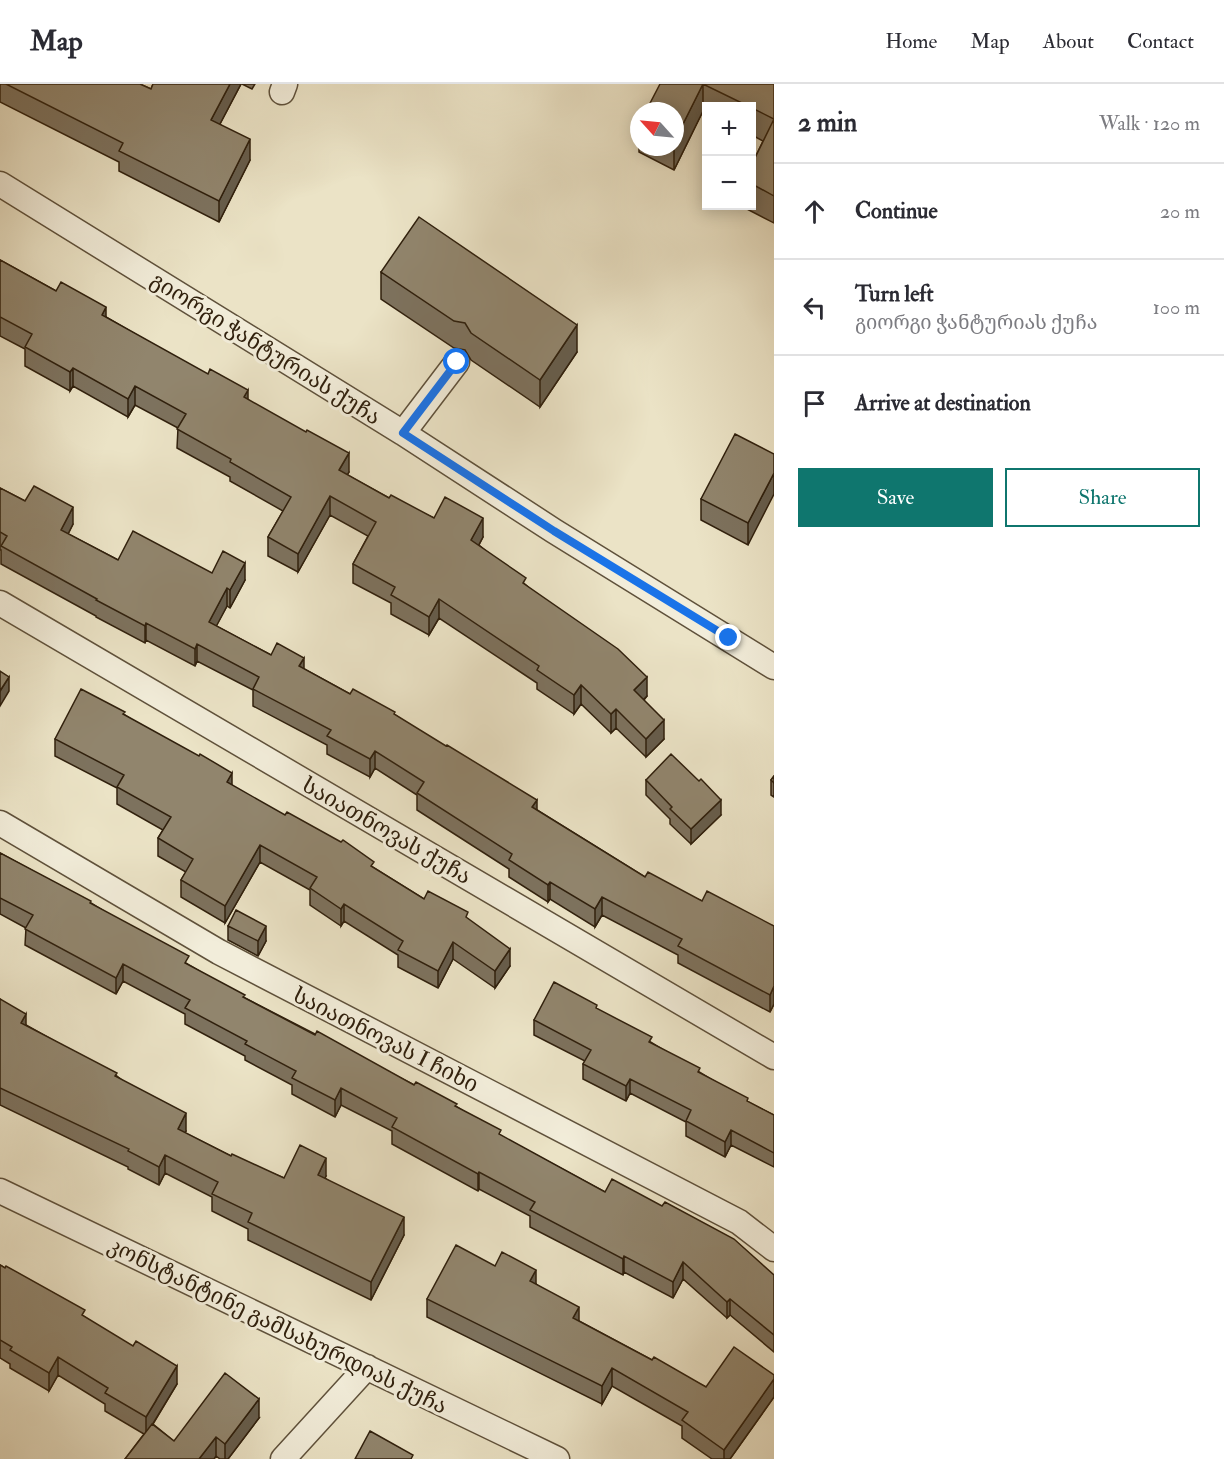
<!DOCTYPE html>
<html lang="en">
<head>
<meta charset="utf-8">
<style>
  body { margin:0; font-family:"IM FELL Double Pica","Noto Serif Georgian",serif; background:#f2f2f3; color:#2b2b33 }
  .controls { position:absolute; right:18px; top:18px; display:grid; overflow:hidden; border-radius:0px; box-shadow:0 3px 15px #0003 }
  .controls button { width:54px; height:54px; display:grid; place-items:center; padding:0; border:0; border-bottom:2px solid #e1e1e2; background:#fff; color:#2b2b33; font:30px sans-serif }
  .compass { position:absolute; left:630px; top:18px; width:54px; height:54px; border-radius:50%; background:#fff; box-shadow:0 3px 15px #0003; rotate:297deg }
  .stop { position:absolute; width:18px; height:18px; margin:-14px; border:4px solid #1a73e8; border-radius:50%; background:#fff }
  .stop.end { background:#1a73e8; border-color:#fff; box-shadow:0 2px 6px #0008 }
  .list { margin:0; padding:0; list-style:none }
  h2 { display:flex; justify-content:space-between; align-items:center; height:78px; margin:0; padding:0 24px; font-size:26px }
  h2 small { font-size:20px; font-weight:400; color:#7c7c81 }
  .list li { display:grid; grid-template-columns:39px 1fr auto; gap:18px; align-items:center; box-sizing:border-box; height:96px; padding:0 24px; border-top:2px solid #e1e1e2 }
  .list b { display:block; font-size:22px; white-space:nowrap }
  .list p { margin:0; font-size:20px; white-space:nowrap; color:#7c7c81 }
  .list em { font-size:20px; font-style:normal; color:#7c7c81 }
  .actions { display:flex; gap:12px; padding:18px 24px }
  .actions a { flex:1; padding:14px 0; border:2px solid #0f766e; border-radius:0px; text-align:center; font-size:21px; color:#0f766e }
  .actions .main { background:#0f766e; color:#fff }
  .icon { flex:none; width:33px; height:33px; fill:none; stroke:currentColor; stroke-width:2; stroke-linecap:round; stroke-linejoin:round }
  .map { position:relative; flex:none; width:774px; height:1375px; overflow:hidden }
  header { display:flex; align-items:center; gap:36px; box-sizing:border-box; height:84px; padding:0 30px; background:#fff; border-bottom:2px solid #e1e1e2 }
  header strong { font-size:28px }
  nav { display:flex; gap:33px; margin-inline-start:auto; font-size:21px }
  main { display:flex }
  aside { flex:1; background:#fff }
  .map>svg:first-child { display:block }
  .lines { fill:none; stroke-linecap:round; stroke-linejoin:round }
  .minor-casing { stroke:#5f513b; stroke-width:27 }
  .minor { stroke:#f2edda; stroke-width:24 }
  .wall { fill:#7d725e; stroke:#30200d; stroke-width:1.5 }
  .shaded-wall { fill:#665d4c; stroke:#30200d; stroke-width:1.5 }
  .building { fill:#91856d; stroke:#30200d; stroke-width:1.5 }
  .route { stroke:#1a73e8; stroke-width:8 }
  .labels { text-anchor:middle; stroke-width:6; stroke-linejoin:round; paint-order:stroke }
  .street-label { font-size:22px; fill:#30200d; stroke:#f2edda }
</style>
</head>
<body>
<header>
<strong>Map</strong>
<nav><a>Home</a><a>Map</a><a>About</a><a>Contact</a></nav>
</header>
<main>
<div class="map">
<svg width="774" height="1375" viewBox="0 0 774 1375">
  <rect width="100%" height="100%" fill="#ebe3c6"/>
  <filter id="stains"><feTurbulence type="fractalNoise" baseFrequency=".00333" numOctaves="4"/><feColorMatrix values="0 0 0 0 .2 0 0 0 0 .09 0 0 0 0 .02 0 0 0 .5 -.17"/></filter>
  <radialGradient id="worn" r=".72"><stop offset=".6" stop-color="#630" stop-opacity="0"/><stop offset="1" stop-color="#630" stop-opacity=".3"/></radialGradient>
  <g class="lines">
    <g class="minor-casing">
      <path id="minor" d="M 282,8 L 285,0
        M 0,100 L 403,349 L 554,447 L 774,583
        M 403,349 L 457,278
        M 0,519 L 774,973
        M 0,739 L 219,868 L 739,1138 L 774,1165
        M 0,1107 L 557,1375
        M 283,1375 L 367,1283"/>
    </g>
    <use href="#minor" class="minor"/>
  </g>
  <path class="wall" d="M 0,0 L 140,0 L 151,5 L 153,0 L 241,0 L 220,40 L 250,76 L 219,138 L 119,87 L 119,78 L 0,18 Z
    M 242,0 L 255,0 L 252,5 Z
    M 660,0 L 774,0 L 774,139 L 743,123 L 743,122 L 752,122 L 752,80 L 763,57 L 752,51 L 752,22 L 706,22 L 706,29 L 703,27 L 674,86 L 639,68 L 639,41 L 639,63 L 675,63 Z
    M 0,176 L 56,207 L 106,233 L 248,316 L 349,388 L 347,391 L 389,414 L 434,434 L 483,453 L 479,461 L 526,501 L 647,612 L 644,616 L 664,655 L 646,673 L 616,644 L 611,649 L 581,620 L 574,630 L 537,605 L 537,599 L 439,534 L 429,551 L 391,530 L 391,519 L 353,499 L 353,480 L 368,452 L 330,431 L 298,488 L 268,472 L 268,453 L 283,427 L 230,397 L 230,393 L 177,364 L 178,344 L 135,321 L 128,333 L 73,302 L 70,307 L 25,282 L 25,265 L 0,252 Z
    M 381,188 L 577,268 L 540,323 L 471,276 L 465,266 L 454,264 L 381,215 Z
    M 774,370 L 748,461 L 701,436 L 701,415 Z
    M 0,404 L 25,417 L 73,440 L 68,450 L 118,476 L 212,489 L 245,496 L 230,524 L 227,522 L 216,542 L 271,571 L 304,585 L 350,610 L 395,631 L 537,726 L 645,793 L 702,817 L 774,842 L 774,920 L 770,928 L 678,879 L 678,871 L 602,831 L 595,843 L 550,815 L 548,818 L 509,793 L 509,785 L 417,726 L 417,711 L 375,684 L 370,693 L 327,670 L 327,661 L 253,622 L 253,606 L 197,577 L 195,582 L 146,556 L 145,559 L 96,533 L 96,532 L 1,480 L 1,466 L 0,466 Z
    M 125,631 L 232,702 L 374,784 L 424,815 L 468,835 L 510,882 L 495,904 L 453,875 L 438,904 L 398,883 L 398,871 L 344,837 L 341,842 L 310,821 L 310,806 L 260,778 L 225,839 L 181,813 L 181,796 L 186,788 L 158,772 L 158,754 L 163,746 L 117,720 L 117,704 L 55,672 L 55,655 Z
    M 774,692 L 774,713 L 771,711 L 771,696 Z
    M 646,696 L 721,731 L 691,760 L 670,740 L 670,735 L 646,711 Z
    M 0,769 L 91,819 L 189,881 L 245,914 L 457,1023 L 501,1052 L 605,1108 L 774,1191 L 774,1268 L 730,1231 L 727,1234 L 683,1195 L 673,1214 L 624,1188 L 623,1191 L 530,1143 L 530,1132 L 479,1105 L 478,1107 L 392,1060 L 392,1047 L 341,1021 L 335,1033 L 292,1010 L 292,1001 L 245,976 L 245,972 L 185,940 L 185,930 L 123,897 L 116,910 L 25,861 L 26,844 L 0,830 Z
    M 228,842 L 266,857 L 258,872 L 228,856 Z
    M 0,915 L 26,941 L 117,992 L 186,1047 L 185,1049 L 231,1072 L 284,1094 L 326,1092 L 325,1094 L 404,1151 L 371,1216 L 248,1156 L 248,1145 L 212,1127 L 212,1113 L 165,1089 L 159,1101 L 128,1085 L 128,1083 L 0,1021 Z
    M 597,925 L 748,1018 L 774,1031 L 774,1083 L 731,1061 L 725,1073 L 686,1052 L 686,1038 L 630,1009 L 626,1017 L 583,995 L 583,980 L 585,977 L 534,951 L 534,936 Z
    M 0,1181 L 85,1233 L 177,1300 L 153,1340 L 174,1357 L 259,1334 L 228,1375 L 220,1375 L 216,1372 L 214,1375 L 125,1375 L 144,1350 L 105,1327 L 105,1320 L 58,1291 L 49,1307 L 10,1284 L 10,1280 L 0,1274 Z
    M 495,1182 L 536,1200 L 579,1237 L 652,1276 L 706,1303 L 774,1313 L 730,1375 L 712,1375 L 682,1354 L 682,1342 L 612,1302 L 602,1320 L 427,1233 L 427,1215 Z"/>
  <path class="shaded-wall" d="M 230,0 L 241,0 L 211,57 L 211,36 Z
    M 703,0 L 703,27 L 674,86 L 674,63 L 675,63 L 675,56 Z
    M 250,55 L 250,76 L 219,138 L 219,117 Z
    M 106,223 L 106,242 L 102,231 Z
    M 577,241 L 577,268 L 540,323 L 540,296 Z
    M 73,284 L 73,302 L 70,307 L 70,288 Z
    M 135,302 L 135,321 L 128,333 L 128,315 Z
    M 248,306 L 248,325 L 244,313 Z
    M 349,369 L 349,388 L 339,405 L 339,386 Z
    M 774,389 L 774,410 L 748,461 L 748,439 Z
    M 330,412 L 330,431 L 298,488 L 298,470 Z
    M 73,423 L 73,440 L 61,464 L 61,446 Z
    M 483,434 L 483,453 L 471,475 L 471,456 Z
    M 245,479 L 245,496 L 230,524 L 230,506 Z
    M 227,504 L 227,522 L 209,556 L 209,538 Z
    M 439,515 L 439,534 L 429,551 L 429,533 Z
    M 146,539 L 146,556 L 145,559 L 145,542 Z
    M 197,560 L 197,577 L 195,582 L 195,565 Z
    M 304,574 L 304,591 L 299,582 Z
    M 9,593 L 9,607 L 0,622 L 0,607 Z
    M 647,593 L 647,612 L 634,625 L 634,606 Z
    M 581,601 L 581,620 L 574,630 L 574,611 Z
    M 616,625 L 616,644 L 611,649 L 611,630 Z
    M 664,636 L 664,655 L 646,673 L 646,655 Z
    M 375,667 L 375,684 L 370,693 L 370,675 Z
    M 232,689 L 232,706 L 227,698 Z
    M 537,716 L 537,733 L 532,723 Z
    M 721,716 L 721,731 L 691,760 L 691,745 Z
    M 260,761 L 260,778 L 225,839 L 225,822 Z
    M 550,798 L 550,815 L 548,818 L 548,801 Z
    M 602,813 L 602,831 L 595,843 L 595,825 Z
    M 344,820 L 344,837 L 341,842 L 341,825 Z
    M 266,842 L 266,857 L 258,872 L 258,857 Z
    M 453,858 L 453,875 L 438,904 L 438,887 Z
    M 510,865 L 510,882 L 495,904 L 495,887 Z
    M 123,880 L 123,897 L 116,910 L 116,894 Z
    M 774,902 L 774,920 L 770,928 L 770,911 Z
    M 26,930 L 26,948 L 21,939 Z
    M 630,995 L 630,1009 L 626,1017 L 626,1002 Z
    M 341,1004 L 341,1021 L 335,1033 L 335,1016 Z
    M 186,1029 L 186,1047 L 178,1063 L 178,1045 Z
    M 731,1046 L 731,1061 L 725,1073 L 725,1058 Z
    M 165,1071 L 165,1089 L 159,1101 L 159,1083 Z
    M 326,1074 L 326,1092 L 318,1109 L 318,1091 Z
    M 479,1088 L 479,1105 L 478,1107 L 478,1090 Z
    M 404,1133 L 404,1151 L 371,1216 L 371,1198 Z
    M 624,1172 L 624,1188 L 623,1191 L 623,1175 Z
    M 683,1178 L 683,1195 L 673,1214 L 673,1198 Z
    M 536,1186 L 536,1204 L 530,1197 Z
    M 730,1215 L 730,1231 L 727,1234 L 727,1218 Z
    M 579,1223 L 579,1241 L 573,1234 Z
    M 58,1273 L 58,1291 L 49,1307 L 49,1289 Z
    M 177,1282 L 177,1300 L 146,1351 L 146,1333 Z
    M 612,1284 L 612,1302 L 602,1320 L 602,1302 Z
    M 774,1295 L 774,1313 L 730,1375 L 724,1375 L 724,1366 Z
    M 259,1315 L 259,1334 L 228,1375 L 225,1375 L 225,1360 Z
    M 216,1353 L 216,1372 L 214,1375 L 199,1375 Z"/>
  <path class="building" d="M 6,0 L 140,0 L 151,5 L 153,0 L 230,0 L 211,36 L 250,55 L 219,117 L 119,67 L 123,59 Z
    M 660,0 L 774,0 L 774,112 L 752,100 L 752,80 L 774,35 L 752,24 L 752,22 L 748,22 L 703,0 L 675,56 L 675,27 L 646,27 Z
    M 419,133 L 577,241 L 540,296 L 471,249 L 465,239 L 454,237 L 381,188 Z
    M 0,176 L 56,207 L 61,198 L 106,223 L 102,231 L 208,290 L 210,285 L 248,306 L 244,313 L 306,348 L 307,346 L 349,369 L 339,386 L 389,414 L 391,411 L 434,434 L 445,413 L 483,434 L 471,456 L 526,494 L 523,499 L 618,565 L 647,593 L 634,606 L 664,636 L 646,655 L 616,625 L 611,630 L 581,601 L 574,611 L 537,586 L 539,582 L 439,515 L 429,533 L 391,511 L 395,503 L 353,480 L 376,438 L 330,412 L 298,470 L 268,453 L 291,413 L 230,378 L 231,375 L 177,345 L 186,330 L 135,302 L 128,315 L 73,284 L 70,288 L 25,263 L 32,250 L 0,233 Z
    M 735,350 L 774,370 L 774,389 L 748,439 L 701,415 Z
    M 34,402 L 73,423 L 61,446 L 118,476 L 133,447 L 212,489 L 223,467 L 245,479 L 230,506 L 227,504 L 209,538 L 271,571 L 277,559 L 304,574 L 299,582 L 350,610 L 353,605 L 395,628 L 394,630 L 446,662 L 447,661 L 537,716 L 532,723 L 645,793 L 648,788 L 702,817 L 707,807 L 774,842 L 774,902 L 770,911 L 678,862 L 682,855 L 602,813 L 595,825 L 550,798 L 548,801 L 509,776 L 512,770 L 417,709 L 424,698 L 375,667 L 370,675 L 327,652 L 331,646 L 253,605 L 259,593 L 197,560 L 195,565 L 146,539 L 145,542 L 96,516 L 97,515 L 1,462 L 7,452 L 0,448 L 0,404 L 25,417 Z
    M 0,587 L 9,593 L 0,607 Z
    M 81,605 L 125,628 L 123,630 L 199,672 L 200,670 L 232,689 L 227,698 L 285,731 L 287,728 L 341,758 L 343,756 L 374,778 L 371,782 L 424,815 L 428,807 L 468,828 L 466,833 L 510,865 L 495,887 L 453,858 L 438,887 L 398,866 L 403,857 L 344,820 L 341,825 L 310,804 L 317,793 L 260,761 L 225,822 L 181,796 L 193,775 L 158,754 L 171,733 L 117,703 L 124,691 L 55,655 Z
    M 671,670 L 699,697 L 701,695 L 721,716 L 691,745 L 670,725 L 672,723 L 646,696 Z
    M 774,692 L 774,699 L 771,696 Z
    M 0,769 L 91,817 L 90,819 L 189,872 L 185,879 L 245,911 L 243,913 L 315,951 L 317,947 L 414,1001 L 416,998 L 457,1020 L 455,1022 L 501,1046 L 499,1050 L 605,1108 L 612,1095 L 662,1122 L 665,1118 L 734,1155 L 774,1191 L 774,1251 L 730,1215 L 727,1218 L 683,1178 L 673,1198 L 624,1172 L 623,1175 L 530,1126 L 535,1118 L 479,1088 L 478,1090 L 392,1043 L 397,1034 L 341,1004 L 335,1016 L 292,994 L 296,987 L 245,960 L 247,957 L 185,924 L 190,916 L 123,880 L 116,894 L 25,845 L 33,831 L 0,814 Z
    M 236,826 L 266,842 L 258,857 L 228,842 Z
    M 554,898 L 597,921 L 596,924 L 652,953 L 649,958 L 700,984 L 698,988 L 748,1014 L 747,1017 L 774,1031 L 774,1069 L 731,1046 L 725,1058 L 686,1037 L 691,1026 L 630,995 L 626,1002 L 583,980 L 591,966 L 534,936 Z
    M 0,915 L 26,930 L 21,939 L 117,989 L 115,992 L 186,1029 L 178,1045 L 231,1072 L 232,1070 L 284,1094 L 300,1061 L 326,1074 L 318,1091 L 404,1133 L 371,1198 L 248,1138 L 252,1129 L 212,1110 L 218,1098 L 165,1071 L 159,1083 L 128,1067 L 129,1065 L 0,1004 Z
    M 456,1161 L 495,1182 L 502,1168 L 536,1186 L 530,1197 L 579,1223 L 573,1234 L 652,1276 L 654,1273 L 706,1303 L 734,1263 L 774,1291 L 774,1295 L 724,1366 L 682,1336 L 688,1328 L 612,1284 L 602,1302 L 427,1215 Z
    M 0,1181 L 5,1184 L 6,1182 L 85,1226 L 82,1231 L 133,1262 L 136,1257 L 177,1282 L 146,1333 L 105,1309 L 108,1304 L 58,1273 L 49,1289 L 10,1266 L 12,1263 L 0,1256 Z
    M 225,1289 L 259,1315 L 225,1360 L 216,1353 L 199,1375 L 125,1375 L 152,1340 L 174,1357 Z
    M 370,1347 L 413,1371 L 411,1375 L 355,1375 Z"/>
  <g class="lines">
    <path class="route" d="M 457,278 L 403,349 L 554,447 L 729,554"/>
  </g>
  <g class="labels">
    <g class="street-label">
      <text transform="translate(266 264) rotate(32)" y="8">გიორგი ჭანტურიას ქუჩა</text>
      <text transform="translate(387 746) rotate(30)" y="8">საიათნოვას ქუჩა</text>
      <text transform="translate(386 955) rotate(27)" y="8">საიათნოვას I ჩიხი</text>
      <text transform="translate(278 1241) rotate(26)" y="8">კონსტანტინე გამსახურდიას ქუჩა</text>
    </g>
  </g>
  <rect width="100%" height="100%" filter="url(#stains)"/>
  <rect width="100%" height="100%" fill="url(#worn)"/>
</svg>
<div class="controls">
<button>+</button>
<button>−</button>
</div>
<svg class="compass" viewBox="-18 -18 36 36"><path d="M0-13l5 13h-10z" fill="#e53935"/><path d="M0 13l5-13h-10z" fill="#7c7c81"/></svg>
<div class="stop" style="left:457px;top:278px"></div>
<div class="stop end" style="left:729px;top:554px"></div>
</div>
<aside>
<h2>2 min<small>Walk · 120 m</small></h2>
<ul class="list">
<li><svg class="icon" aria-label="ahead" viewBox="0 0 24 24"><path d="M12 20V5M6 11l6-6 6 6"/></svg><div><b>Continue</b></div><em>20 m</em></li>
<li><svg class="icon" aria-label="left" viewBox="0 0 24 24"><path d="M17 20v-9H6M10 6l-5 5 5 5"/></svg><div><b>Turn left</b><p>გიორგი ჭანტურიას ქუჩა</p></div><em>100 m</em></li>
<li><svg class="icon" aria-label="arrive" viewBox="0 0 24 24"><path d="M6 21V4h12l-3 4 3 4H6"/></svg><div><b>Arrive at destination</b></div></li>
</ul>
<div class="actions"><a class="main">Save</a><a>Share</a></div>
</aside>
</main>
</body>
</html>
